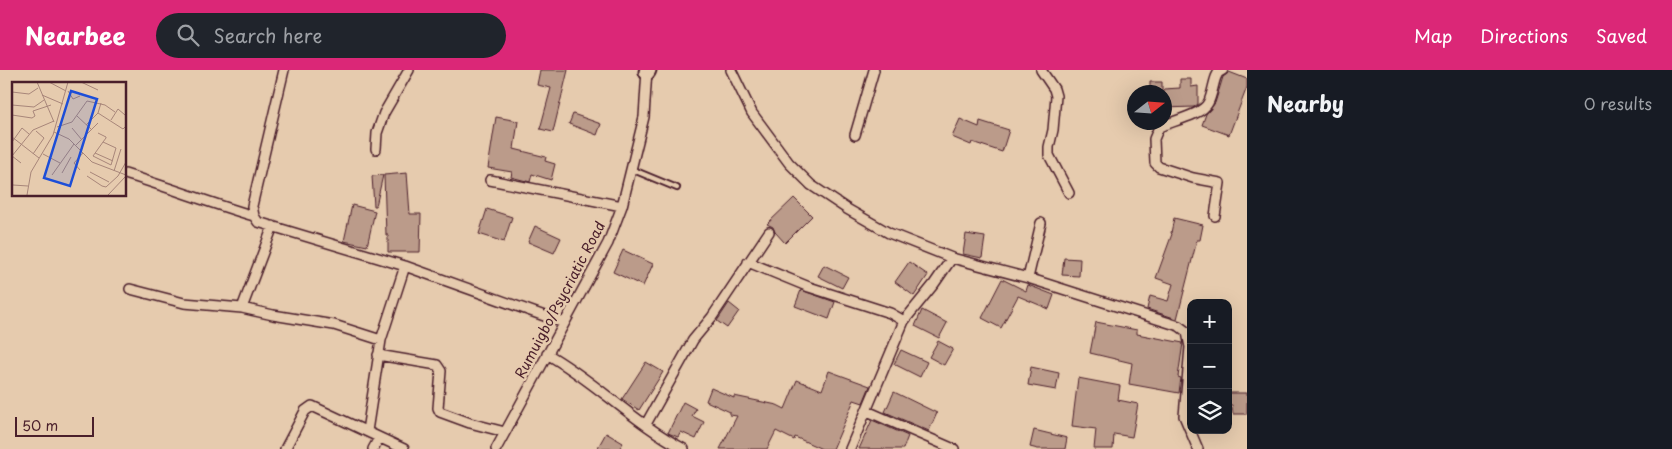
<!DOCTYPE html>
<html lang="en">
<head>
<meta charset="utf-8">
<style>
  body { margin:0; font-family:"Playpen Sans",sans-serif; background:#20242c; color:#f1f3f6 }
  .controls { position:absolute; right:15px; bottom:15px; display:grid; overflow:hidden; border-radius:10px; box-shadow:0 5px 20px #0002 }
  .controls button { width:45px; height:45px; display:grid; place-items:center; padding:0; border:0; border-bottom:1px solid #363941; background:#171b24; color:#f1f3f6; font:25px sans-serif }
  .compass { position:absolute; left:1127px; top:15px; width:45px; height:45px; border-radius:50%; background:#171b24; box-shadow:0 5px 20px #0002; rotate:73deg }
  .scale { position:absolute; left:15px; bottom:12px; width:79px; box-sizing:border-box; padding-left:5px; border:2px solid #4a1f2b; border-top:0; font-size:14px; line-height:18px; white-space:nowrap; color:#4a1f2b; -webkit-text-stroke:4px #e6cbae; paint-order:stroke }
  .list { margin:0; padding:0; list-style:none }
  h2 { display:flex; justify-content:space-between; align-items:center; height:65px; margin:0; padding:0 20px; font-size:21px }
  h2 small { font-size:16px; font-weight:400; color:#9ea1a6 }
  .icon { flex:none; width:28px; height:28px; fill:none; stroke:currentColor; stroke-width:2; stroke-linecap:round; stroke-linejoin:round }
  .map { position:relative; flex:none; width:1247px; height:379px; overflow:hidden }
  header { display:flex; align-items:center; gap:30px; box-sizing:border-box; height:70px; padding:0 25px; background:#db2777; color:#fff }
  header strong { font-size:24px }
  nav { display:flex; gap:28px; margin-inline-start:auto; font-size:18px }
  .search { width:350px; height:45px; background:#20242c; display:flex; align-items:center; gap:12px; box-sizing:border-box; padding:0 18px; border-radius:28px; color:#9ea1a6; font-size:19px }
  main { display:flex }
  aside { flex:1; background:#171b24 }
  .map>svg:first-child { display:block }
  .building { fill:#bb9b8a; stroke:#4a1f2b }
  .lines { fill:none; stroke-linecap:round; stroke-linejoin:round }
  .service-casing { stroke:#4a1f2b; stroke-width:8 }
  .minor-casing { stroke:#4a1f2b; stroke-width:12 }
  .primary-casing { stroke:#4a1f2b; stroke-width:19 }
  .service { stroke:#e6cbae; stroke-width:4.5 }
  .minor { stroke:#e6cbae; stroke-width:9 }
  .primary { stroke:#e6cbae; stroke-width:15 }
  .labels { text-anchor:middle; stroke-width:5; stroke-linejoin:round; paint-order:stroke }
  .street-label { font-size:14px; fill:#4a1f2b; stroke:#e6cbae }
  .inset-road { fill:none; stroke:#a8867a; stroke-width:1 }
  .view { fill:#1d4ed8; fill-opacity:0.15; stroke:#1d4ed8; stroke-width:2.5 }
  .inset-edge { fill:none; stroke:#4a1f2b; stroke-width:2.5 }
</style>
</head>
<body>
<header>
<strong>Nearbee</strong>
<div class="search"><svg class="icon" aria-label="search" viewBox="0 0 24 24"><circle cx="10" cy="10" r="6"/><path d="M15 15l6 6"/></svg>Search here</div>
<nav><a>Map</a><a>Directions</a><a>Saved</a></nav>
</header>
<main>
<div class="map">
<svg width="1247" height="379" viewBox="0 0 1247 379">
  <rect width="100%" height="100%" fill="#e6cbae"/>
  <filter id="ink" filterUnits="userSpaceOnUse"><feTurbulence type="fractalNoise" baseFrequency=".02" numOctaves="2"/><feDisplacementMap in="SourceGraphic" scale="10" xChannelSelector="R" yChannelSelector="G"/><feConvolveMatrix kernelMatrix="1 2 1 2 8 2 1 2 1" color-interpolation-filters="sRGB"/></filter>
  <g filter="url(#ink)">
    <path class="building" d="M 540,0 L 568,0 L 553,62 L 540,59 L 551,18 L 537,15 Z
      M 1229,2 L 1247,9 L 1247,17 L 1229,65 L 1202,55 L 1206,44 L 1215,33 L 1223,7 Z
      M 1180,9 L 1191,9 L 1191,17 L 1198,16 L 1198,34 L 1194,37 L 1164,38 L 1164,19 L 1180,18 Z
      M 1150,12 L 1162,12 L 1162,22 L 1150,22 Z
      M 573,44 L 601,54 L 597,65 L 569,54 Z
      M 496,47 L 518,51 L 514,79 L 546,87 L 545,91 L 555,94 L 551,110 L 532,104 L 530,112 L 511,107 L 512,102 L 488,98 Z
      M 960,49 L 979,57 L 980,51 L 1009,60 L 1002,82 L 972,72 L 971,75 L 952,67 Z
      M 407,103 L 410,144 L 421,144 L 420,182 L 388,182 L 388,165 L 386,165 L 384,105 Z
      M 383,105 L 376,136 L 374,136 L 372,106 Z
      M 794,128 L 812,146 L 785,173 L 775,162 L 773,157 L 767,154 Z
      M 352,135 L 375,141 L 367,176 L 344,171 Z
      M 487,139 L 512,147 L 504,172 L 479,164 Z
      M 1174,148 L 1203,155 L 1200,170 L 1197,170 L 1177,249 L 1147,239 L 1150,226 L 1168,231 L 1173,214 L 1156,208 L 1172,164 L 1171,163 Z
      M 535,156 L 561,168 L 554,183 L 528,172 Z
      M 966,164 L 985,167 L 982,188 L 963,184 Z
      M 623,180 L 653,194 L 643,216 L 613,202 Z
      M 1064,188 L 1080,189 L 1079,206 L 1062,205 Z
      M 909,192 L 928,205 L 914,226 L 895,212 Z
      M 824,195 L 848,207 L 842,218 L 818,206 Z
      M 1002,209 L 1026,221 L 1028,215 L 1054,225 L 1049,239 L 1018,226 L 1001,258 L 982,248 Z
      M 801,220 L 835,232 L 829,249 L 795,236 Z
      M 729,233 L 739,241 L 727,258 L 717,251 Z
      M 922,240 L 947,253 L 939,268 L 915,256 Z
      M 1096,252 L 1137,260 L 1137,264 L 1183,273 L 1178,307 L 1181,308 L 1179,323 L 1129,314 L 1132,293 L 1090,283 Z
      M 938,271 L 953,279 L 944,295 L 929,287 Z
      M 901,280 L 927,292 L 920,307 L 894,294 Z
      M 646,292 L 663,302 L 639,340 L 622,329 Z
      M 1031,297 L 1059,303 L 1056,320 L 1028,315 Z
      M 829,301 L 870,316 L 863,333 L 854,330 L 833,379 L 822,379 L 795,367 L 794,370 L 776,361 L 767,379 L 720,379 L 737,346 L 730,345 L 730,342 L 706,331 L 711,318 L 734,328 L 734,326 L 777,335 L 785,339 L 797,310 L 822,320 Z
      M 1078,308 L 1120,316 L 1118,330 L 1138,334 L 1132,367 L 1114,364 L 1113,379 L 1094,379 L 1096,359 L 1072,356 Z
      M 894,322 L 937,343 L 929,361 L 885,342 Z
      M 1228,323 L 1247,323 L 1247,344 L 1233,344 L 1232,335 L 1228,334 Z
      M 683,332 L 696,339 L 692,346 L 704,352 L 696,369 L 681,362 L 678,367 L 668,363 Z
      M 872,350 L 908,366 L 903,379 L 859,379 Z
      M 1034,360 L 1067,368 L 1065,379 L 1038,379 L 1030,377 Z
      M 606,363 L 623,373 L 619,379 L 597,379 Z"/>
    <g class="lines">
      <g class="service-casing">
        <path id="service" d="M 631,99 L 677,118"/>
      </g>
      <g class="minor-casing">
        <path id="minor" d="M 284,0 L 252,136 L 254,146 L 258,152 L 405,196 L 564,253
          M 731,0 L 752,43 L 789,93 L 811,115 L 847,139 L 889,163 L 952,188 L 1028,208 L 1179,256 L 1187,262 L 1190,277 L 1184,346 L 1198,379
          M 1041,0 L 1054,19 L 1056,26 L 1053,60 L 1049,77 L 1049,85 L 1069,123
          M 855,65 L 874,0
          M 376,79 L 377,63 L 384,43 L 409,0
          M 125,104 C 168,117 210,133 254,146
          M 490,110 L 622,136
          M 1215,146 L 1220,113 L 1193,108 L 1159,97 L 1155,93 L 1154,69 L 1159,57 C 1172,51 1202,45 1208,33 C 1212,26 1213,15 1216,7 L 1218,3 L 1223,0
          M 748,192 L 809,217 L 890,243 L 904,251
          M 1028,208 L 1041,153
          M 130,219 L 184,233 L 242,238 L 273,245 L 334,255 L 381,270
          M 242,238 L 273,156
          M 547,284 C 595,311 634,353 684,379
          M 378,285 L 437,295 L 441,301 L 438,338 L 440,342 L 470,353 L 505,362
          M 867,341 L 954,379
          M 646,354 L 693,270 L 712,247 L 769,162
          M 367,361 L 381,270 L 405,196
          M 285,379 L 305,341 L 312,336 L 404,379
          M 373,379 L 379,368
          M 496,379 L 608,173 L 622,136 L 644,47 L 647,0
          M 850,379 L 904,251 L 934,214 L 952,188"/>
      </g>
      <g class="primary-casing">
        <path id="primary" d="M 647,2 L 648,0"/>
      </g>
      <use href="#service" class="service"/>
      <use href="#minor" class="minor"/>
      <use href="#primary" class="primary"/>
    </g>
  </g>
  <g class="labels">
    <g class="street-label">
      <text transform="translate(560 230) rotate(-62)" y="5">Rumuigbo/Psycriatic Road</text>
    </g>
  </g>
  <g transform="translate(12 12)">
    <rect width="114" height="114" fill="#e6cbae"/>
    <path class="inset-road" d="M 25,0 L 42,40M 37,0 L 54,9M 69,0 L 86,8M 56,9 L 61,17 L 68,14M 0,10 L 17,12 L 26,6M 30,13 L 51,22M 0,23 L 22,25 L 32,18M 86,31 L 111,47 L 114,44M 0,33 L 20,36 L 23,34 L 21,29 L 39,23M 65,34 L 80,48M 99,38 L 106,27 L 113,33M 74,43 L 86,31 L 89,21M 45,45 L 60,40 L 75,19 L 93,23 L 103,30M 60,46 L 70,58M 42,50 L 57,57 L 80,80 L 114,93M 86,51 L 94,55 L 94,56 L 91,60 L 81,74 L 99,83 L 104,66 L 91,60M 0,55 L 27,76M 0,60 L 10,46 L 17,52M 63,64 L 86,41M 83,71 L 101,79M 21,72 L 32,56 L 24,49M 31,72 L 48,81M 9,81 L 0,74 L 21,48 L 42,39M 68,88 L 62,81 L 71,71M 102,89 L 109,67M 78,90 L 97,100M 50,91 L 59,75M 40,93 L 62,62M 75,94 L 90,104M 1,103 L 16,104M 90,104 L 94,105 L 106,94 L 114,80M 15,113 L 19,90 L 41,53 L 56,0M 96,113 L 114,94"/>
    <path class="view" d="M 59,9 L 85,17 L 58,104 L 32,96 Z"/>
    <rect width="114" height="114" class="inset-edge"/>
  </g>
</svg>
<div class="controls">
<button>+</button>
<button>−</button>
<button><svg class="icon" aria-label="layers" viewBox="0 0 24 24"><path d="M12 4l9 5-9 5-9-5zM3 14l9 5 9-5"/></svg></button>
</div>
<svg class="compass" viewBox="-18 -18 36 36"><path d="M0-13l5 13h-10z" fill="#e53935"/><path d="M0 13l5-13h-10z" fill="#9ea1a6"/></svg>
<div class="scale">50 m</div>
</div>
<aside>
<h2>Nearby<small>0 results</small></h2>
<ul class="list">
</ul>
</aside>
</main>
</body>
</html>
